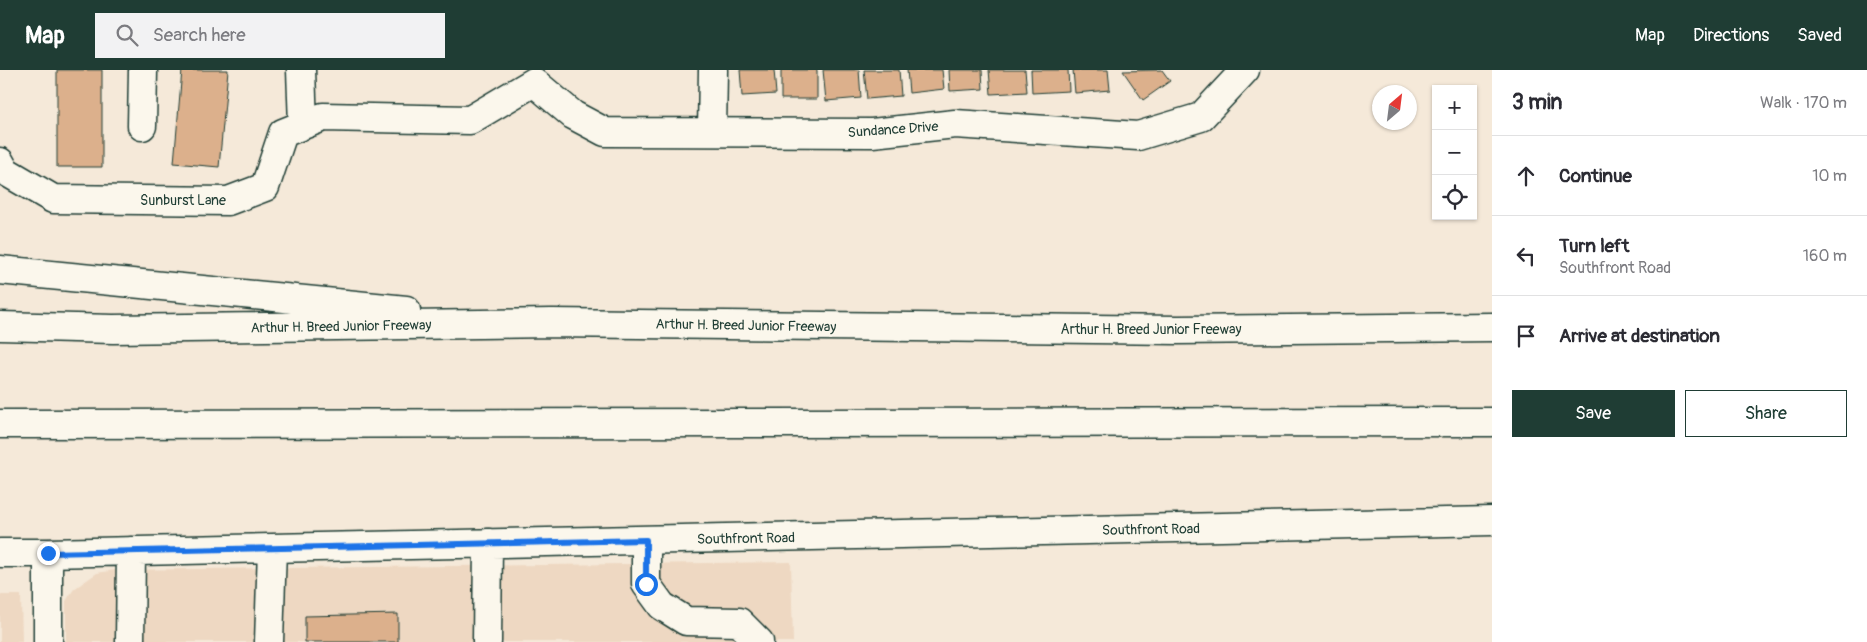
<!DOCTYPE html>
<html lang="en">
<head>
<meta charset="utf-8">
<style>
  body { margin:0; font-family:Pangolin,sans-serif; background:#f2f2f3; color:#2b2b33 }
  .controls { position:absolute; right:15px; top:15px; display:grid; overflow:hidden; border-radius:0px; box-shadow:0 1px 4px #0004 }
  .controls button { width:45px; height:45px; display:grid; place-items:center; padding:0; border:0; border-bottom:1px solid #e1e1e2; background:#fff; color:#2b2b33; font:25px sans-serif }
  .compass { position:absolute; left:1372px; top:15px; width:45px; height:45px; border-radius:50%; background:#fff; box-shadow:0 1px 4px #0004; rotate:28deg }
  .stop { position:absolute; width:15px; height:15px; margin:-11px; border:4px solid #1a73e8; border-radius:50%; background:#fff }
  .stop.end { background:#1a73e8; border-color:#fff; box-shadow:0 1px 5px #0008 }
  .list { margin:0; padding:0; list-style:none }
  h2 { display:flex; justify-content:space-between; align-items:center; height:65px; margin:0; padding:0 20px; font-size:21px }
  h2 small { font-size:16px; font-weight:400; color:#7c7c81 }
  .list li { display:grid; grid-template-columns:32px 1fr auto; gap:15px; align-items:center; box-sizing:border-box; height:80px; padding:0 20px; border-top:1px solid #e1e1e2 }
  .list b { display:block; font-size:19px; white-space:nowrap }
  .list p { margin:0; font-size:16px; white-space:nowrap; color:#7c7c81 }
  .list em { font-size:16px; font-style:normal; color:#7c7c81 }
  .actions { display:flex; gap:10px; padding:15px 20px }
  .actions a { flex:1; padding:11px 0; border:1px solid #1f3d34; border-radius:0px; text-align:center; font-size:18px; color:#1f3d34 }
  .actions .main { background:#1f3d34; color:#fff }
  .icon { flex:none; width:28px; height:28px; fill:none; stroke:currentColor; stroke-width:2; stroke-linecap:round; stroke-linejoin:round }
  .map { position:relative; flex:none; width:1492px; height:572px; overflow:hidden }
  header { display:flex; align-items:center; gap:30px; box-sizing:border-box; height:70px; padding:0 25px; background:#1f3d34; color:#fff }
  header strong { font-size:24px }
  nav { display:flex; gap:28px; margin-inline-start:auto; font-size:18px }
  .search { width:350px; height:45px; background:#f2f2f3; display:flex; align-items:center; gap:12px; box-sizing:border-box; padding:0 18px; border-radius:0px; color:#7c7c81; font-size:19px }
  main { display:flex }
  aside { flex:1; background:#fff }
  .map>svg:first-child { display:block }
  .built { fill:#eed8c2 }
  .building { fill:#dcb08c; stroke:#1f3d34 }
  .lines { fill:none; stroke-linecap:round; stroke-linejoin:round }
  .minor-casing { stroke:#1f3d34; stroke-width:31 }
  .highway-casing { stroke:#1f3d34; stroke-width:31 }
  .minor { stroke:#fbf7ec; stroke-width:28 }
  .highway { stroke:#fbf7ec; stroke-width:28 }
  .route { stroke:#1a73e8; stroke-width:6 }
  .labels { text-anchor:middle; stroke-width:4.5; stroke-linejoin:round; paint-order:stroke }
  .street-label { font-size:14px; fill:#1f3d34; stroke:#fbf7ec }
</style>
</head>
<body>
<header>
<strong>Map</strong>
<div class="search"><svg class="icon" aria-label="search" viewBox="0 0 24 24"><circle cx="10" cy="10" r="6"/><path d="M15 15l6 6"/></svg>Search here</div>
<nav><a>Map</a><a>Directions</a><a>Saved</a></nav>
</header>
<main>
<div class="map">
<svg width="1492" height="572" viewBox="0 0 1492 572">
  <rect width="100%" height="100%" fill="#f5e9d9"/>
  <filter id="ink" filterUnits="userSpaceOnUse"><feTurbulence type="fractalNoise" baseFrequency=".02" numOctaves="2"/><feDisplacementMap in="SourceGraphic" scale="10" xChannelSelector="R" yChannelSelector="G"/><feConvolveMatrix kernelMatrix="1 2 1 2 8 2 1 2 1" color-interpolation-filters="sRGB"/></filter>
  <g filter="url(#ink)">
    <path class="built" d="M 791,492 L 793,572 L 66,572 L 66,531 L 74,519 L 97,503 L 115,500 Z
      M 0,525 L 21,525 L 22,572 L 0,572 Z"/>
    <path class="building" d="M 57,0 L 102,0 L 102,97 L 57,97 Z
      M 182,0 L 228,0 L 219,97 L 174,93 Z
      M 740,0 L 774,0 L 776,24 L 742,26 Z
      M 781,0 L 817,0 L 817,29 L 781,29 Z
      M 823,0 L 859,0 L 861,28 L 826,31 Z
      M 864,0 L 899,0 L 901,26 L 867,29 Z
      M 907,0 L 942,0 L 944,19 L 909,23 Z
      M 949,0 L 982,0 L 983,19 L 950,21 Z
      M 989,0 L 1025,0 L 1027,22 L 991,24 Z
      M 1031,0 L 1068,0 L 1069,21 L 1032,23 Z
      M 1073,0 L 1108,0 L 1110,20 L 1075,23 Z
      M 1162,0 L 1170,11 L 1143,30 L 1123,1 Z
      M 398,544 L 398,572 L 305,572 L 305,546 Z"/>
    <g class="lines">
      <g class="minor-casing">
        <path id="minor" d="M 301,0 L 303,55
          M 534,12 L 573,45 L 605,62 L 872,63 L 955,54 L 1138,66 L 1201,47 L 1245,0
          M 142,56 L 143,0
          M 712,62 L 713,0
          M 0,92 L 5,101 L 53,129 L 228,131 L 265,117 L 283,63 L 323,47 L 470,50 L 534,12
          M 646,470 L 646,514 L 662,536 L 686,551 L 739,552 L 759,572
          M 0,483 L 48,483 L 1492,451
          M 48,483 L 48,572
          M 130,572 L 131,481
          M 269,572 L 272,478
          M 487,572 L 488,473"/>
      </g>
      <g class="highway-casing">
        <path id="highway" d="M 0,200 L 406,240
          M 0,256 L 113,259 L 552,253 L 1178,260 L 1492,257
          M 0,354 L 1492,352"/>
      </g>
      <use href="#minor" class="minor"/>
      <use href="#highway" class="highway"/>
    </g>
  </g>
  <g class="lines" filter="url(#ink)">
    <path class="route" d="M 48,483 L 646,470 L 646,514"/>
  </g>
  <g class="labels">
    <g class="street-label">
      <text transform="translate(893 59) rotate(-4)" y="5">Sundance Drive</text>
      <text x="183" y="135">Sunburst Lane</text>
      <text transform="translate(746 255) rotate(1)" y="5">Arthur H. Breed Junior Freeway</text>
      <text transform="translate(341 256) rotate(-1)" y="5">Arthur H. Breed Junior Freeway</text>
      <text x="1151" y="264">Arthur H. Breed Junior Freeway</text>
      <text transform="translate(1151 459) rotate(-1)" y="5">Southfront Road</text>
      <text transform="translate(746 468) rotate(-1)" y="5">Southfront Road</text>
    </g>
  </g>
</svg>
<div class="controls">
<button>+</button>
<button>−</button>
<button><svg class="icon" aria-label="locate" viewBox="0 0 24 24"><circle cx="12" cy="12" r="6"/><path d="M12 2v4M12 18v4M2 12h4M18 12h4"/></svg></button>
</div>
<svg class="compass" viewBox="-18 -18 36 36"><path d="M0-13l5 13h-10z" fill="#e53935"/><path d="M0 13l5-13h-10z" fill="#7c7c81"/></svg>
<div class="stop" style="left:646px;top:514px"></div>
<div class="stop end" style="left:48px;top:483px"></div>
</div>
<aside>
<h2>3 min<small>Walk · 170 m</small></h2>
<ul class="list">
<li><svg class="icon" aria-label="ahead" viewBox="0 0 24 24"><path d="M12 20V5M6 11l6-6 6 6"/></svg><div><b>Continue</b></div><em>10 m</em></li>
<li><svg class="icon" aria-label="left" viewBox="0 0 24 24"><path d="M17 20v-9H6M10 6l-5 5 5 5"/></svg><div><b>Turn left</b><p>Southfront Road</p></div><em>160 m</em></li>
<li><svg class="icon" aria-label="arrive" viewBox="0 0 24 24"><path d="M6 21V4h12l-3 4 3 4H6"/></svg><div><b>Arrive at destination</b></div></li>
</ul>
<div class="actions"><a class="main">Save</a><a>Share</a></div>
</aside>
</main>
</body>
</html>
